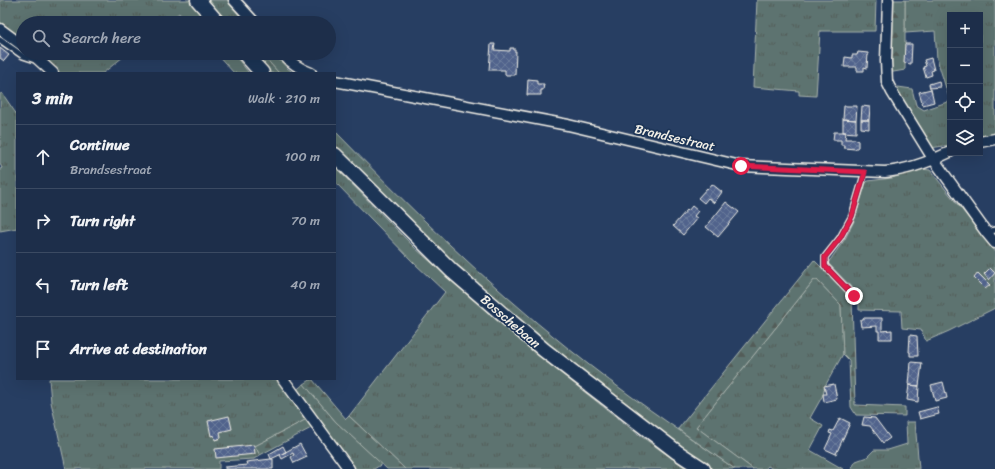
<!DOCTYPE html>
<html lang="en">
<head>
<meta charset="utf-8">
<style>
  body { margin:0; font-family:Sriracha,sans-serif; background:#253651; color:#f1f3f6 }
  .controls { position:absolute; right:12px; top:12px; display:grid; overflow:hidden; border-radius:0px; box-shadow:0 4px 16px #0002 }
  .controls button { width:36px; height:36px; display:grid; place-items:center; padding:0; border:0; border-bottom:1px solid #3b4a62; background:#1d2e4a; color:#f1f3f6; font:20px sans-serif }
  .stop { position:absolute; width:12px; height:12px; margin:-9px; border:3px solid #e11d48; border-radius:50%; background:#fff }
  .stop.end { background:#e11d48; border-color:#fff; box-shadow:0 1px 4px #0008 }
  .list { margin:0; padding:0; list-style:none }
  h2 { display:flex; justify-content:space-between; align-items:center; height:52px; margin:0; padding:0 16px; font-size:17px }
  h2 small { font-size:13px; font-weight:400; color:#a0a8b5 }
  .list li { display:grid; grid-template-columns:26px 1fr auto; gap:12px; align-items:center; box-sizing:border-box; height:64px; padding:0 16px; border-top:1px solid #3b4a62 }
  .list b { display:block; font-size:15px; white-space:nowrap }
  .list p { margin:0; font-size:13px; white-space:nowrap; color:#a0a8b5 }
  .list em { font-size:13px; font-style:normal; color:#a0a8b5 }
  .icon { flex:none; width:22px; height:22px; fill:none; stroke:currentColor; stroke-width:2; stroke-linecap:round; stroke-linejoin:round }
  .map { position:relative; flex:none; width:995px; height:469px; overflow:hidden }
  .search { position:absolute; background:#1d2e4a; box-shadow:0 4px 16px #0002; left:16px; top:16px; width:320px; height:44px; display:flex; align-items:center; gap:10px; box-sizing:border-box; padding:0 14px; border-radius:22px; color:#a0a8b5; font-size:15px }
  .panel { position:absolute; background:#1d2e4a; box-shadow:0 4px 16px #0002; left:16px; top:72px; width:320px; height:308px; border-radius:0px }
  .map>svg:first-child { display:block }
  .grass { fill:url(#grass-tufts); stroke:#a8b2ac }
  .forest { fill:url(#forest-firs); stroke:#a8b2ac }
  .building { fill:url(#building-cross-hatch); stroke:#f4f1e8 }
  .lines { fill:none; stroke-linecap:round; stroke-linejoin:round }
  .service-casing { stroke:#f4f1e8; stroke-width:8 }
  .minor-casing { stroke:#f4f1e8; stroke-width:13 }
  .secondary-casing { stroke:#f4f1e8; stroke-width:17 }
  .service { stroke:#1d3557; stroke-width:5 }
  .minor { stroke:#1d3557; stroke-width:10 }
  .secondary { stroke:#1d3557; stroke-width:14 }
  .route { stroke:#e11d48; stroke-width:5 }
  .labels { text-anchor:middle; stroke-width:3.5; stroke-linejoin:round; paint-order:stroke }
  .street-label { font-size:13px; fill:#f4f1e8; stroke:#1d3557 }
</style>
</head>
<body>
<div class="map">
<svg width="995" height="469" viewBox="0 0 995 469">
  <defs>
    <pattern id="grass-tufts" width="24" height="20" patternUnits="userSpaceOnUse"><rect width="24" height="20" fill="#5d736f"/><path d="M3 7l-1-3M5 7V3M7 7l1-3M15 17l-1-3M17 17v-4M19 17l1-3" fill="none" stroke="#525b58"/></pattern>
    <pattern id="forest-firs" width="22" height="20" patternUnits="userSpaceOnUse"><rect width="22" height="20" fill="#5d736f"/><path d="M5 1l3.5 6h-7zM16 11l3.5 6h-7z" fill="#525b58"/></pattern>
    <pattern id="building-cross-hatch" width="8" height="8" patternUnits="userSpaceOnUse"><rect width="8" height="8" fill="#51648c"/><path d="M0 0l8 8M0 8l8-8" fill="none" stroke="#6b7b9c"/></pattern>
  </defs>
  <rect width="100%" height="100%" fill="#273e62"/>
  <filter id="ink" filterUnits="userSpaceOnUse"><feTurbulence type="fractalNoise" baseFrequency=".025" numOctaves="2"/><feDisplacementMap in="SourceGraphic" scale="8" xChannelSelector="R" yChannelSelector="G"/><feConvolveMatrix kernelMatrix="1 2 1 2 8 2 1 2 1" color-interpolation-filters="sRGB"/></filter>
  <g filter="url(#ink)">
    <path class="grass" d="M 0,0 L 190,0 L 208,23 L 189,23 L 179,13 L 167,23 L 23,23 L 23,45 L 0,26 Z
      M 203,0 L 230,0 L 249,23 L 222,23 Z
      M 757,0 L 876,0 L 875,31 L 820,31 L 816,96 L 799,95 L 799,91 L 753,87 Z
      M 905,0 L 995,0 L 995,136 L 980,139 L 980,15 L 950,15 L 950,145 L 930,148 L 889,92 L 898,87 L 912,89 L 916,105 L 924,110 L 950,101 L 937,59 L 935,31 L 905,33 Z
      M 33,53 L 128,53 L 103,73 L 58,73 Z
      M 216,53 L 233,53 L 249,73 L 234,73 Z
      M 247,53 L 261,53 L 279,73 L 264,73 Z
      M 2,93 L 17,115 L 17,228 L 0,231 L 0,169 L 2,168 L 0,164 L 0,94 Z
      M 335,131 C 409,207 485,282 569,349 C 622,392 679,430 735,469 L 708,469 L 527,332 L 335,152 Z
      M 335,167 L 415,248 L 525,345 L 638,434 L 687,469 L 405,469 L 349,416 L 445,292 L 414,263 L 335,182 Z
      M 921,169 L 930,170 L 995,251 L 995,308 L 949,331 L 926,341 L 921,330 L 902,328 L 901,311 L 859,310 L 859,295 L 828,263 L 845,239 L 854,221 L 866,183 L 868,181 L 892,178 Z
      M 814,280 L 817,280 L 841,305 L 843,354 L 825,386 L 823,395 L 810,418 L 823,426 L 810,450 L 843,469 L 773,469 L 768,466 L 765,469 L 753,469 L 696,427 Z
      M 49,379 L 278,379 L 307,419 L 255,446 L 260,455 L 254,459 L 219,461 L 219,469 L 66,469 L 51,402 Z
      M 304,384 L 336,422 L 382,464 L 374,469 L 351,469 L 295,391 Z
      M 906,422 L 915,422 L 919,469 L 851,469 L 856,461 L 867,457 L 874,450 L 888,450 L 907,444 Z"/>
    <path class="forest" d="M 884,0 L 905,0 L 905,70 L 882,74 Z
      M 261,53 L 274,53 L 287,68 L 294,73 L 279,73 Z
      M 814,260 L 852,298 L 855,405 L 905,407 L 905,416 L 856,415 L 851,407 L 849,360 L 843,354 L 841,305 L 817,280 L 814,280 L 696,427 L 753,469 L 735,469 L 678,429 Z
      M 312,379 L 346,419 L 349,416 L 405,469 L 387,469 L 336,422 L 304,384 Z
      M 307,419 L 313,427 L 260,455 L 255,446 Z"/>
    <path class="building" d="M 491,44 L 495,44 L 494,50 L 510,51 L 510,48 L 514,48 L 514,51 L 516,51 L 515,75 L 505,75 L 505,70 L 489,70 Z
      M 905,44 L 912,44 L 911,64 L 904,63 Z
      M 0,48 L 9,55 L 4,61 L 0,58 Z
      M 858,52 L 868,53 L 867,68 L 864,67 L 864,71 L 857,71 L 857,67 L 844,67 L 845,57 L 852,58 L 852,55 L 857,55 Z
      M 931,58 L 934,70 L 931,71 L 932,75 L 926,77 L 923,67 L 926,66 L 924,60 Z
      M 528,79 L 537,80 L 537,84 L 544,84 L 543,90 L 541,90 L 541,95 L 527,95 Z
      M 939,81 L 940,87 L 930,88 L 929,84 Z
      M 931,89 L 934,102 L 923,105 L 919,92 Z
      M 844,106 L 857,106 L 856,120 L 843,119 Z
      M 862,106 L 870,107 L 869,120 L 861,120 Z
      M 843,119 L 856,120 L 856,133 L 843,132 Z
      M 861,120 L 869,120 L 869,129 L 861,128 Z
      M 834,132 L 846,132 L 845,139 L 855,139 L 858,141 L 858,147 L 855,149 L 844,148 L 844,145 L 841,145 L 841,140 L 833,140 Z
      M 712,184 L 722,192 L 714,203 L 708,198 L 704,203 L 698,198 L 707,188 L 708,189 Z
      M 726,202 L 739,212 L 718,237 L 706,227 Z
      M 692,206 L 698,211 L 694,216 L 697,218 L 683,235 L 673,226 L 687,210 L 688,211 Z
      M 990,268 L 995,273 L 989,280 L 984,274 Z
      M 978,273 L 990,285 L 985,289 L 974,278 Z
      M 863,318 L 882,318 L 882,331 L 892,330 L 892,339 L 879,339 L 879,331 L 877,331 L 877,326 L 861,327 L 860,320 L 863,319 Z
      M 910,335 L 917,336 L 918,356 L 910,356 L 910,352 L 909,352 Z
      M 911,362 L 922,363 L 919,386 L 909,385 Z
      M 943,382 L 947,398 L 935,401 L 931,385 Z
      M 834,384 L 837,399 L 824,402 L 823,394 L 826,394 L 824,386 Z
      M 909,385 L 919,386 L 918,402 L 907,400 Z
      M 937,407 L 939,414 L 920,419 L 918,412 Z
      M 229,416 L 232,429 L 220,432 L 221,438 L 215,440 L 214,435 L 211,436 L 208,421 Z
      M 864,417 L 875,418 L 890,438 L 883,443 L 870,426 L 862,425 Z
      M 840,418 L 850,423 L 836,454 L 825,449 L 832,434 L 829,433 L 830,430 L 833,431 Z
      M 300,444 L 307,457 L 294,463 L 291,457 L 294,455 L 293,453 L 282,459 L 280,455 Z
      M 254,445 L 255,454 L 216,458 L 215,449 Z
      M 283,446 L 286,452 L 271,459 L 269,454 Z
      M 271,459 L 273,459 L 273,469 L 225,469 L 225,467 L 247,465 L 246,462 Z"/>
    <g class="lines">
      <g class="service-casing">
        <path id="service" d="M 0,40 L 23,56 L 35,60
          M 986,232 L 995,230
          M 854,296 L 825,266 L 825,257 L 840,238 L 852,216 L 865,172"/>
      </g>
      <g class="minor-casing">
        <path id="minor" d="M 234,0 L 255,23
          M 888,0 L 886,61 L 887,82 L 892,92 L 934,160 L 986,232 L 995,243
          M 0,29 L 23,46
          M 31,53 L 53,73
          M 281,53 C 289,61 300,69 311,73
          M 335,81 L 568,125 L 741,166 L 885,172 C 908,170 929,162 950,152
          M 980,142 L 995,139
          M 283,379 L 349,469"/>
      </g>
      <g class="secondary-casing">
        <path id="secondary" d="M 198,0 L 218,23
          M 244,53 L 262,73
          M 335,155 L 452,271 L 544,350 L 677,452 L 703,469"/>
      </g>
      <use href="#service" class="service"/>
      <use href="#minor" class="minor"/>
      <use href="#secondary" class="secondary"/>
    </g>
  </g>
  <g class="lines" filter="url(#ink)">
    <path class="route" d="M 741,166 L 865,172 L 852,216 L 840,238 L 825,257 L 825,266 L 854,296"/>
  </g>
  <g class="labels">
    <g class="street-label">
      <text transform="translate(675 137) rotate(13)" y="5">Brandsestraat</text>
      <text transform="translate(511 321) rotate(41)" y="5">Bosschebaan</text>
    </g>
  </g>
</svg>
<div class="controls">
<button>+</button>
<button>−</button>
<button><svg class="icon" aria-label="locate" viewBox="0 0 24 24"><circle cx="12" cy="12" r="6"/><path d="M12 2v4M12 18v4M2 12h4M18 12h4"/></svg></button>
<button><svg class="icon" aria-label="layers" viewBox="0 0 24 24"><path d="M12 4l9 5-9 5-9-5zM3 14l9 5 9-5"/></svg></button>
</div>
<div class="stop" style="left:741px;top:166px"></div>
<div class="stop end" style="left:854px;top:296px"></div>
<div class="search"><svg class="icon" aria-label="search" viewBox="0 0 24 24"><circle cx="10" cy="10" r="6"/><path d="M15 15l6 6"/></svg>Search here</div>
<section class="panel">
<h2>3 min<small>Walk · 210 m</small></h2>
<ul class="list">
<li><svg class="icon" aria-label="ahead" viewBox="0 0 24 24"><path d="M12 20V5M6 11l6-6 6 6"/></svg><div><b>Continue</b><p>Brandsestraat</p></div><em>100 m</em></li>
<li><svg class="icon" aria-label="right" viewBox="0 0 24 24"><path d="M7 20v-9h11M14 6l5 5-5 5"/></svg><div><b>Turn right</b></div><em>70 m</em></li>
<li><svg class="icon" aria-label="left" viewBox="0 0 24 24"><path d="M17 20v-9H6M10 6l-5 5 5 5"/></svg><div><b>Turn left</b></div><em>40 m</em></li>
<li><svg class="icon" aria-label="arrive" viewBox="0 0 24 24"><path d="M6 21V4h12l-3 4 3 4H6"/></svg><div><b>Arrive at destination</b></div></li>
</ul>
</section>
</div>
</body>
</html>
